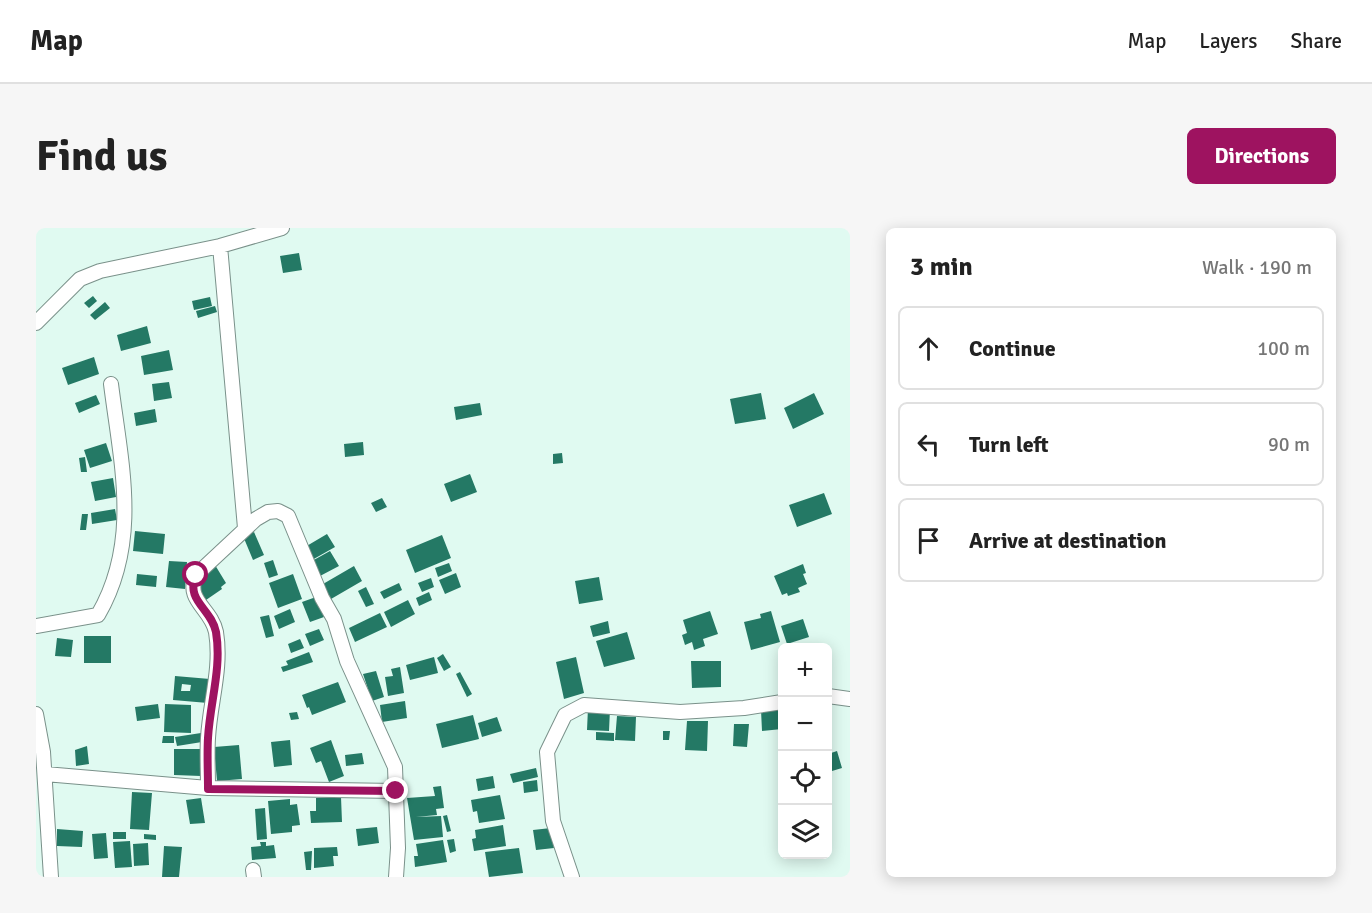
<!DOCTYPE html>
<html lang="en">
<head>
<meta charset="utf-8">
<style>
  body { margin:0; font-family:Signika,sans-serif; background:#f6f6f6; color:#222 }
  .controls { position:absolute; right:18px; bottom:18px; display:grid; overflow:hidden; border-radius:9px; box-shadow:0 3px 15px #0003 }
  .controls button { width:54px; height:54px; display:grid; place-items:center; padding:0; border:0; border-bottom:2px solid #e0e0e0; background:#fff; color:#222; font:30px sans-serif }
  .stop { position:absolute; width:18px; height:18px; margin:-14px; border:4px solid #9e1360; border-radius:50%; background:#fff }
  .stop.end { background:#9e1360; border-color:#fff; box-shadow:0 2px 6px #0008 }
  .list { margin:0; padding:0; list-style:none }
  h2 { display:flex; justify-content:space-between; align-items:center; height:78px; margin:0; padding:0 24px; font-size:26px }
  h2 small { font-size:20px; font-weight:400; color:#767676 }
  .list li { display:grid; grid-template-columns:39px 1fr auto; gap:18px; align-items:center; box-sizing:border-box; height:84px; margin:0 12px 12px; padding:0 12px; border:2px solid #e0e0e0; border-radius:9px }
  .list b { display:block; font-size:22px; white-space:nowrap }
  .list em { font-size:20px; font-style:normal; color:#767676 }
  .icon { flex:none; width:33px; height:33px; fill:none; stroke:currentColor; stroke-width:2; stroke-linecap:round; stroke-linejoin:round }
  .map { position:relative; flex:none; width:814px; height:649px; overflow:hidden; border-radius:9px }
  header { display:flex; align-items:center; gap:36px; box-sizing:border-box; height:84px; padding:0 30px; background:#fff; border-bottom:2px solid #e0e0e0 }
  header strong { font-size:28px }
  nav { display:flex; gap:33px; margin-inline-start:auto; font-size:21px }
  .intro { display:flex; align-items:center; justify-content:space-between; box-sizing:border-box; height:144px; padding:0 36px }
  h1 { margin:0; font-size:42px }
  .button { padding:15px 27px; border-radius:9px; background:#9e1360; color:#fff; font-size:21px; font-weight:700 }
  main { display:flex; gap:36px; padding:0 36px }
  aside { flex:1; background:#fff; border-radius:9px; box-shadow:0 3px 15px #0003 }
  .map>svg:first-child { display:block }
  .building { fill:#247965; fill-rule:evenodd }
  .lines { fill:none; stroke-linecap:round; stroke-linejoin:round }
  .street-casing { stroke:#7a918a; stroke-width:16 }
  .street { stroke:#fff; stroke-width:14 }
  .route { stroke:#9e1360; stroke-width:8 }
</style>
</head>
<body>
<header>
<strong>Map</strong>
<nav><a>Map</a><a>Layers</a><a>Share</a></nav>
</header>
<div class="intro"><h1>Find us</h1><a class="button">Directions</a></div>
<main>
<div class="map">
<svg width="814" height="649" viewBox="0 0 814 649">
  <rect width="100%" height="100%" fill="#e0faf1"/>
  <path class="building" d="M 263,25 L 266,42 L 247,45 L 244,28 Z
    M 57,68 L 61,73 L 53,80 L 48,75 Z
    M 174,69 L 176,78 L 158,82 L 156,73 Z
    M 69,74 L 74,80 L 59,92 L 54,87 Z
    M 179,78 L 181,84 L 162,90 L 160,83 Z
    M 111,98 L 115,115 L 85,123 L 81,107 Z
    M 133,122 L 137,142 L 108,147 L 105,128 Z
    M 58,129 L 63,146 L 32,157 L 26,140 Z
    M 133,154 L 136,170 L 118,173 L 116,156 Z
    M 725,165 L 730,191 L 699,196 L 694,171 Z
    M 778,165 L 788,186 L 757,201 L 748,180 Z
    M 60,167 L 64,176 L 43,185 L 39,175 Z
    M 444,175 L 446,187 L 420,192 L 418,179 Z
    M 119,181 L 121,194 L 100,198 L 98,185 Z
    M 327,214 L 328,227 L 309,229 L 308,216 Z
    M 70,215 L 76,233 L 54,240 L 48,222 Z
    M 526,225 L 527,235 L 517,236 L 517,226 Z
    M 49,229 L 51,244 L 45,244 L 43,230 Z
    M 434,246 L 441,264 L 415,274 L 408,256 Z
    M 77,250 L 80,269 L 59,273 L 55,254 Z
    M 788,265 L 796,286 L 761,299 L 753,277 Z
    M 346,270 L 351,279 L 340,284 L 335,275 Z
    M 79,281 L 81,292 L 56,296 L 55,285 Z
    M 46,286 L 52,286 L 50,302 L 44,302 Z
    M 99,303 L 129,306 L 127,326 L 97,323 Z
    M 218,304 L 228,327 L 217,332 L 207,308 Z
    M 291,306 L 299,319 L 276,332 L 269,319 Z
    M 406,307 L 415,330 L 379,345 L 370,322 Z
    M 294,323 L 303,338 L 284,348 L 276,333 Z
    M 237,332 L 242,347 L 233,350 L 228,335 Z
    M 133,333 L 151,334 L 149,361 L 130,359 Z
    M 413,335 L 416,343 L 402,349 L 399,340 Z
    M 767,336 L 770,345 L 767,346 L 771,356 L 762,360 L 764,364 L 752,368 L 751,365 L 746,367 L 738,348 Z
    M 179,337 L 190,355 L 185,359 L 186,361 L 170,372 L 160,356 L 167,352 L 164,347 Z
    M 318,338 L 326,353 L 295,371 L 287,356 Z
    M 420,345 L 425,359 L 409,366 L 403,352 Z
    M 101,346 L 121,348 L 120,359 L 100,357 Z
    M 257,346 L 266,371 L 242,380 L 233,355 Z
    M 563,349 L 567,372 L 543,376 L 539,353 Z
    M 395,350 L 398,359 L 386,364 L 382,355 Z
    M 363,355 L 366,362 L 348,371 L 344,364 Z
    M 330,359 L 338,376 L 330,379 L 322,363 Z
    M 393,364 L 396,372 L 383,378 L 380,370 Z
    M 280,369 L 288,389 L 274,394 L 266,374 Z
    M 372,372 L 379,386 L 355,399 L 348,384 Z
    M 254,381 L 259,394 L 243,401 L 238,388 Z
    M 674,383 L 682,406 L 667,411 L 669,418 L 658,422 L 656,414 L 649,417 L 646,407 L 651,405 L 647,392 Z
    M 735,383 L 744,414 L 715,422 L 708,394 L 725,390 L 724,386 Z
    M 344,385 L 351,399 L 319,414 L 313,400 Z
    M 233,387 L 238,408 L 230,410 L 224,389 Z
    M 767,391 L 773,409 L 751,416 L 745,398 Z
    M 572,393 L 574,405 L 557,409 L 554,398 Z
    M 283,401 L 288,412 L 274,418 L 269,406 Z
    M 591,404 L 599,431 L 568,439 L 560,413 Z
    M 48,408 L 75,408 L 75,435 L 48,435 Z
    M 21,410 L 37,412 L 35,429 L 19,428 Z
    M 264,411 L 268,420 L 255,425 L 252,416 Z
    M 273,424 L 277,434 L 247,444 L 245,439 L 252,437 L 250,433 Z
    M 407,426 L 415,439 L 408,443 L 401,430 Z
    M 398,429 L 402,445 L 374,452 L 370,437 Z
    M 540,429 L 548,465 L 528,471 L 520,434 Z
    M 655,433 L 685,433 L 685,459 L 656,460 Z
    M 364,439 L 368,465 L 352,468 L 349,449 L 357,448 L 355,441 Z
    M 340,443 L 348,469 L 336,473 L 327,446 Z
    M 424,444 L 436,466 L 431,469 L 420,446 Z
    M 139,448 L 174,451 L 172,475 L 137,472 ZM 146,456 L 155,457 L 154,463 L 145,463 Z
    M 302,454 L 310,474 L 276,487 L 273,479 L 271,480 L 266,467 Z
    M 369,473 L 371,490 L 346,494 L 344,477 Z
    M 122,476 L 124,490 L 101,493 L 99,479 Z
    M 129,476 L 155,477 L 155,505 L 128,504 Z
    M 746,479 L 746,501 L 726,503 L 725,482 Z
    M 552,480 L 574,481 L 573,503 L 551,502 Z
    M 261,484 L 263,491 L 255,492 L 253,485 Z
    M 437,487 L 443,511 L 406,520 L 400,496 Z
    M 581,488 L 600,489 L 599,513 L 579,512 Z
    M 461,489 L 466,503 L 446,509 L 442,495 Z
    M 651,493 L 672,493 L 671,523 L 649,522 Z
    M 698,496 L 713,496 L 711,519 L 697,518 Z
    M 627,503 L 634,503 L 633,512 L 627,512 Z
    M 560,504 L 578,505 L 578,513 L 560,512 Z
    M 165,505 L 166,514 L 141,518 L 139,509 Z
    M 127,508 L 138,508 L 138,515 L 126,515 Z
    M 254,512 L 256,537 L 238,539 L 235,514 Z
    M 295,512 L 308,548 L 293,554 L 285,533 L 280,535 L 274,520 Z
    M 203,517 L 206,551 L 181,553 L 178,519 Z
    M 51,518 L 53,536 L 40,538 L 39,522 Z
    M 138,521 L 165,521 L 165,548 L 138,547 Z
    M 801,523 L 806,540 L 796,543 L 792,526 Z
    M 326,525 L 328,536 L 310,538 L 309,527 Z
    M 500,540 L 502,549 L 477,555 L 474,546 Z
    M 457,548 L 459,560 L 442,563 L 440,551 Z
    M 501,552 L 502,563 L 488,565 L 487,554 Z
    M 405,558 L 408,580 L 400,581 L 401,587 L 380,589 L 405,588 L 407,609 L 378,612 L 371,570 L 399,568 L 397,559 Z
    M 96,564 L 116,565 L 113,602 L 94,601 Z
    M 464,567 L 469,591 L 443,595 L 441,583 L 437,584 L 435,572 Z
    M 305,569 L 306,594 L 275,595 L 274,583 L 280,583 L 280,570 Z
    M 165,570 L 169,595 L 154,596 L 150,572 Z
    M 254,571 L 254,577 L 261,576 L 264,597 L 256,598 L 256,604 L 235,606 L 232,573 Z
    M 229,580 L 231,611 L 221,612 L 219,581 Z
    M 411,587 L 415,603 L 411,604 L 407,588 Z
    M 467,597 L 470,618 L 438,623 L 436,611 L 440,610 L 439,602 Z
    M 341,599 L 343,615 L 322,618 L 320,601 Z
    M 515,600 L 518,620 L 500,622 L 497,602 Z
    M 21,601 L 47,603 L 46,619 L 21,618 Z
    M 77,604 L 90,604 L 90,611 L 77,611 Z
    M 70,605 L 72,630 L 58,631 L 56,606 Z
    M 108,606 L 120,607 L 120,612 L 108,611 Z
    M 418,611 L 420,623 L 414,625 L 411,612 Z
    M 407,612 L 411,634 L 379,639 L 378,628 L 382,628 L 380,616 Z
    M 94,613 L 96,639 L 79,640 L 77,614 Z
    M 224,614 L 230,614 L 230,618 L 238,617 L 240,630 L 216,632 L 215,619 L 225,618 Z
    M 112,615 L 113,637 L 98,638 L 97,616 Z
    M 128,618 L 146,619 L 143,649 L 126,649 Z
    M 301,619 L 302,628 L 297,628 L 298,638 L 278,640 L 278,620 Z
    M 483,620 L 487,645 L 453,649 L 449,624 Z
    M 276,623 L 275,642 L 270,642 L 268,624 Z"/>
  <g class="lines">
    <g class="street-casing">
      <path id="street" d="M 184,18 L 209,300
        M 0,95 L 44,51 L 64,43 L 184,18 L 246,0
        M 0,398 L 62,387 C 105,313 85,236 75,156
        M 792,468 L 814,471
        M 0,486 L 7,524 L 15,649
        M 9,546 L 172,560 L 360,563
        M 172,560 C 172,544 171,526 172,510 C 174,474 186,440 180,404 C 175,380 149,373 160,347 L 220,291 L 232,284 L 242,283 L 252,288 L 286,370 L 298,391 L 311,433 L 359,539 L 362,620 L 360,649
        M 217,642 L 218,649
        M 536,649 L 517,593 L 511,524 L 529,487 L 548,477 L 644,484 L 708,480 L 746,474"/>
    </g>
    <use href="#street" class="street"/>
  </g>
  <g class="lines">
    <path class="route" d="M 160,347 C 149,373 175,380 180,404 C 186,440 174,474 172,510 C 171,527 172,544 172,561 L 360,563"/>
  </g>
</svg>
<div class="controls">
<button>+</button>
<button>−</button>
<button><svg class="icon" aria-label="locate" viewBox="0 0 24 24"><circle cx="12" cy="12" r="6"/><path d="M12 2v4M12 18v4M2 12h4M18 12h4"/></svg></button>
<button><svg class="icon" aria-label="layers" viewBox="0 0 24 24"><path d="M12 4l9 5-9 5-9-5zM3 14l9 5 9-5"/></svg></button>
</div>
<div class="stop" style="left:160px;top:347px"></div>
<div class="stop end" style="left:360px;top:563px"></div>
</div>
<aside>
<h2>3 min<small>Walk · 190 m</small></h2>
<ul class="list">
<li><svg class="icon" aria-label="ahead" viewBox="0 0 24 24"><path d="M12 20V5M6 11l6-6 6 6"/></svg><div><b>Continue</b></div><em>100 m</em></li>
<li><svg class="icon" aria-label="left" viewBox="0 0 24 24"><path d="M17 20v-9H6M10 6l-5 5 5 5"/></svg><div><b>Turn left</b></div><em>90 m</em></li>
<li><svg class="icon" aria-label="arrive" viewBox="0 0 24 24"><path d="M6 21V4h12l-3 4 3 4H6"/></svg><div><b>Arrive at destination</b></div></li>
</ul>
</aside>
</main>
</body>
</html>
